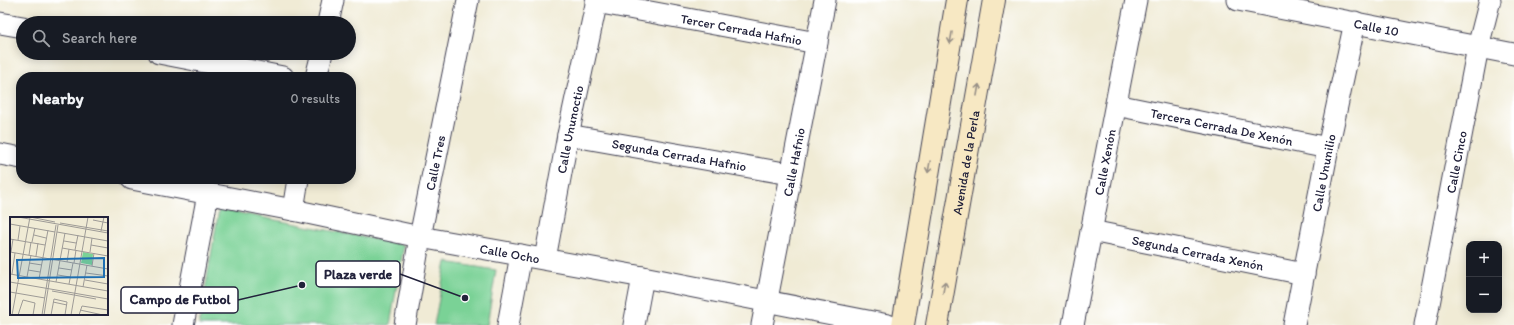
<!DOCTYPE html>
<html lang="en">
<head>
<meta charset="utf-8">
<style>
  body { margin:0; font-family:Itim,sans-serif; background:#242831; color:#f1f3f6 }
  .controls { position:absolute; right:12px; bottom:12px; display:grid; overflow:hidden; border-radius:8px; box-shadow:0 2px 10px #0003 }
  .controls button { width:36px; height:36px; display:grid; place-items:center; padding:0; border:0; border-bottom:1px solid #363941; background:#171b24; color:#f1f3f6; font:20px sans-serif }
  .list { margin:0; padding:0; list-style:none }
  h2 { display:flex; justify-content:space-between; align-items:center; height:52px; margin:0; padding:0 16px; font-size:17px }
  h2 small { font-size:13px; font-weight:400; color:#9ea1a6 }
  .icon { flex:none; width:22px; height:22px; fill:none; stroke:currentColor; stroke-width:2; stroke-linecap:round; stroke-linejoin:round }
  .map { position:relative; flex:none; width:1514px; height:325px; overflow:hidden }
  .search { position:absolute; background:#171b24; box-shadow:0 2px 10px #0003; left:16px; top:16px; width:340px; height:44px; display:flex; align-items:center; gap:10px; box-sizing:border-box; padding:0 14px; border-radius:22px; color:#9ea1a6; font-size:15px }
  .panel { position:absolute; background:#171b24; box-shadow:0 2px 10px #0003; left:16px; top:72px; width:340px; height:112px; border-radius:16px }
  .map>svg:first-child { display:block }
  .green { fill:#7ad296; stroke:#4e7a68 }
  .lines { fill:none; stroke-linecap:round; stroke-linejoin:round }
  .street-casing { stroke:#414052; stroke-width:23 }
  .secondary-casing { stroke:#414052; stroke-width:24 }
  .street { stroke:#fff; stroke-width:21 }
  .secondary { stroke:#f7e8c3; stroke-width:22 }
  .oneway { stroke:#978f86 }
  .labels { text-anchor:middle; stroke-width:3.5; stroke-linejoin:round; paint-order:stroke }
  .street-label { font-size:13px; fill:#22223b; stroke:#fff }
  .inset-road { fill:none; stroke:#9e9b97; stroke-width:1 }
  .view { fill:#1f6fb2; fill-opacity:0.15; stroke:#1f6fb2; stroke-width:2 }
  .inset-edge { fill:none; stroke:#22223b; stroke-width:2 }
  .leader { fill:none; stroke:#22223b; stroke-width:1.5 }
  .callout-dot { fill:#22223b; stroke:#fff; stroke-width:1.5 }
  .callout { fill:#fff; stroke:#22223b; stroke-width:1.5 }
  .callout-label { font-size:14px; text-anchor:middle; font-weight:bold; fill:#22223b }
</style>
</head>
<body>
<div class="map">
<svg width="1514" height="325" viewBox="0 0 1514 325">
  <rect width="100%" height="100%" fill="#fff"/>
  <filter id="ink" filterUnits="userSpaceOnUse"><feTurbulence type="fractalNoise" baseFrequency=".025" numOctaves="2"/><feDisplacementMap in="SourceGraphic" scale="8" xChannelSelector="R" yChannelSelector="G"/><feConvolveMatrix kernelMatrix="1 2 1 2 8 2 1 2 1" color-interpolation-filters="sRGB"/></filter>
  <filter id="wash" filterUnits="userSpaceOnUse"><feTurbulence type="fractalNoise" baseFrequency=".012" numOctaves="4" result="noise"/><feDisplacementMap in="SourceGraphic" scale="16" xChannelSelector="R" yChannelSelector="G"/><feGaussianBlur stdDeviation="0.9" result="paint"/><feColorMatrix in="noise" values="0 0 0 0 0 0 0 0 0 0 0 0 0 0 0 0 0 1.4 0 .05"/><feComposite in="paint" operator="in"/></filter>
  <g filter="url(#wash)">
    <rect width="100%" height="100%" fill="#f0ebd5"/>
    <path class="green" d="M 219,209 L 404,245 L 390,325 L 199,325 Z
      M 446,262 L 496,270 L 487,325 L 434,325 Z"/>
  </g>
  <g filter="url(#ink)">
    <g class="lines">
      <g class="street-casing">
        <g id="street">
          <path id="s1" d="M 1238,0 L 1514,54"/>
          <path id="s2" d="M 596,2 L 817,43"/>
          <path d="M 0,23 L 23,27"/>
          <path d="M 328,23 L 333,0"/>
          <path d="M 159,53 L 283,77"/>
          <path d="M 316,77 L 322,53"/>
          <path id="s3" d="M 1116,105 L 1328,148"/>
          <path id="s4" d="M 568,135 L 790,174"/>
          <path d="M 0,154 L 21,158"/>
          <path id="s5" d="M 132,179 L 293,210 L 420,237 L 643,277 L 888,325"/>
          <path d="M 293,210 L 298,179"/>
          <path id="s6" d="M 1091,231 L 1304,274"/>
          <path id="s7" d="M 545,259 L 568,135 L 597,0"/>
          <path d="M 183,325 L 208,194"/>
          <path id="s8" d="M 405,325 L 420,237 L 468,0"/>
          <path d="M 508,325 L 521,255"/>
          <path d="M 634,325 L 643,277"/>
          <path id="s9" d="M 762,325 L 825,0"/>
          <path id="s10" d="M 1073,325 L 1136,0"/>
          <path id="s11" d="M 1294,325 L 1328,148 L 1355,22"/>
          <path id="s12" d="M 1425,325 L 1478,47 L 1490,0"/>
        </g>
      </g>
      <g class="secondary-casing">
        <g id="secondary">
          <path d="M 903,325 L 957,0"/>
          <path id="s13" d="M 937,325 L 994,0"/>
        </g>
      </g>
      <use href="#street" class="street"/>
      <use href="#secondary" class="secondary"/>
    </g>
    <defs><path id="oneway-shaft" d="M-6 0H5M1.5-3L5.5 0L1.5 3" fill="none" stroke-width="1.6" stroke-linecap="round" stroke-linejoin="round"/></defs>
    <g class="oneway">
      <use href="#oneway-shaft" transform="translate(951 38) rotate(100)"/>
      <use href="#oneway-shaft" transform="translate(978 90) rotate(-80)"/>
      <use href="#oneway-shaft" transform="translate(929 167) rotate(100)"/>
      <use href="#oneway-shaft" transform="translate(944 287) rotate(-80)"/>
    </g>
  </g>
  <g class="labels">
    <g class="street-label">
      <text dy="5" stroke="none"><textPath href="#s1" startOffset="141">Calle 10</textPath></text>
      <text dy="5" stroke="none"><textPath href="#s2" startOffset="148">Tercer Cerrada Hafnio</textPath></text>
      <text dy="5" stroke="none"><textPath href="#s3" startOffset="108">Tercera Cerrada De Xenón</textPath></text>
      <text dy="5" stroke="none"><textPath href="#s7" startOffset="132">Calle Ununoctio</textPath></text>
      <text dy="5" stroke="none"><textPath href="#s4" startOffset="113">Segunda Cerrada Hafnio</textPath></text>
      <text dy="5" stroke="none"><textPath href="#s8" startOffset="165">Calle Tres</textPath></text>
      <text dy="5" stroke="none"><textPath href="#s9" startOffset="166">Calle Hafnio</textPath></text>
      <text dy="5" stroke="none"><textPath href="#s13" startOffset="165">Avenida de la Perla</textPath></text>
      <text dy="5" stroke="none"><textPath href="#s10" startOffset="166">Calle Xenón</textPath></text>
      <text dy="5" stroke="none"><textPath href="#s12" startOffset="166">Calle Cinco</textPath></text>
      <text dy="5" stroke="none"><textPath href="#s11" startOffset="155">Calle Ununilio</textPath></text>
      <text dy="5" stroke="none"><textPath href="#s6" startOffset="109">Segunda Cerrada Xenón</textPath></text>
      <text dy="5" stroke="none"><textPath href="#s5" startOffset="385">Calle Ocho</textPath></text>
    </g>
  </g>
  <g transform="translate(10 217)">
    <rect width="98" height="98" fill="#f0ebd5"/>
    <path d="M 73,35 L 83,37 L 82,48 L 71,46 Z" fill="#7ad296"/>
    <path class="inset-road" d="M 8,0 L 98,16M 20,0 L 45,5M 83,3 L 98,6M 50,6 L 98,14M 0,7 L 45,15M 91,14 L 94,0M 47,15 L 98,24M 24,18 L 36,21M 0,22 L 35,28M 8,23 L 10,9M 54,24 L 66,26M 22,25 L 25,11M 81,28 L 98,31M 52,31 L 98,39M 65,33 L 68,18M 0,35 L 98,52M 1,35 L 3,22M 80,35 L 82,21M 19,38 L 21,25M 26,39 L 28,26M 57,45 L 59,32M 19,46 L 32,48M 64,46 L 66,33M 82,49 L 84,36M 49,51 L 62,53M 18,53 L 30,55M 76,56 L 98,59M 0,57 L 98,74M 2,57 L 5,36M 48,58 L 60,60M 17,60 L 21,38M 29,62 L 38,13M 75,63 L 98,67M 0,65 L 98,82M 46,65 L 55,16M 59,67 L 63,46M 73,70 L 77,48M 42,74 L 86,82M 0,75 L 35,81M 43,85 L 57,88M 70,93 L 93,98M 2,98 L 20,0M 8,98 L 13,83 L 25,86 L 23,98M 32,98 L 46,8M 34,98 L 48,8M 41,98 L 44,82 L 57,85 L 55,98M 61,98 L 78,0M 69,98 L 72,89 L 98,93"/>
    <path class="view" d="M 94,41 L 94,60 L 8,61 L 7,43 Z"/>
    <rect width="98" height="98" class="inset-edge"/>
  </g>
  <path class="leader" d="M465 298L400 274M302 285L238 300"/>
  <g class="callout-dot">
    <circle cx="465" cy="298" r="4"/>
    <circle cx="302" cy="285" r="4"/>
  </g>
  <g class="callout">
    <rect x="316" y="261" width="84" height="26" rx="4"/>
    <rect x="121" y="287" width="117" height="26" rx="4"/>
  </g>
  <g class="callout-label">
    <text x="358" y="279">Plaza verde</text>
    <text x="180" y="304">Campo de Futbol</text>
  </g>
</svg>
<div class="controls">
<button>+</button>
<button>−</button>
</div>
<div class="search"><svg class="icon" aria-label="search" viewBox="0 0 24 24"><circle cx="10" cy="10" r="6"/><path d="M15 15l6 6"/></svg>Search here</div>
<section class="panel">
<h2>Nearby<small>0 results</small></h2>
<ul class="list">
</ul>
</section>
</div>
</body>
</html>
